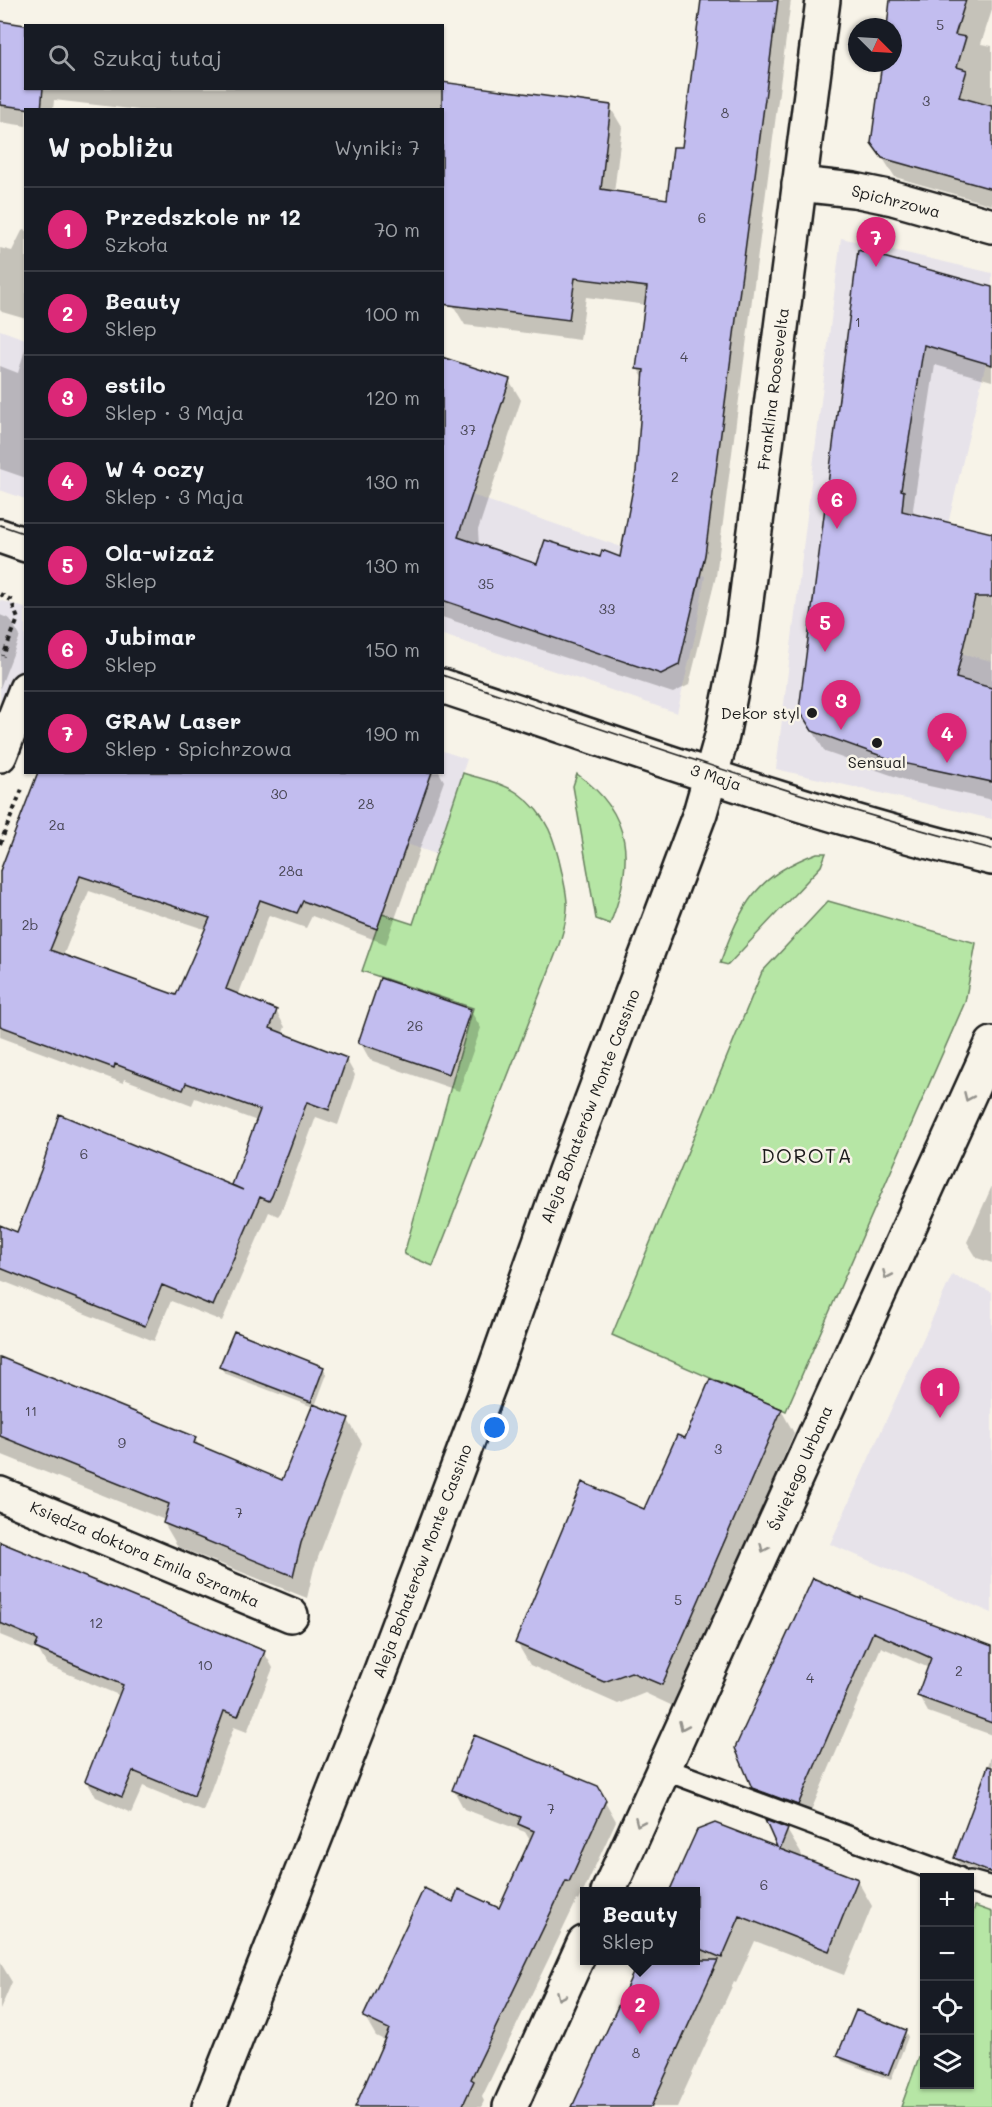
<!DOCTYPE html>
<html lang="pl">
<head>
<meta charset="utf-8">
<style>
  body { margin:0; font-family:Mali,sans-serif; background:#20242c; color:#f1f3f6 }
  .controls { position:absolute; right:18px; bottom:18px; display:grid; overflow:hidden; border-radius:0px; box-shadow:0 2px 4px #0004 }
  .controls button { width:54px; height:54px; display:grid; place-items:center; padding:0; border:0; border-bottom:2px solid #363941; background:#171b24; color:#f1f3f6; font:30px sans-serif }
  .compass { position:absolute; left:848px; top:18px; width:54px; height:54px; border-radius:50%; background:#171b24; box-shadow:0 2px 4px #0004; rotate:114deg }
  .you { position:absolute; left:495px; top:1428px; width:21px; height:21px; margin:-15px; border:4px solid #fff; border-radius:50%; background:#1a73e8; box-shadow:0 0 0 9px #1a73e833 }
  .badge { display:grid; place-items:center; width:39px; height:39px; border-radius:50%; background:#db2777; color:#fff; font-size:20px; font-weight:700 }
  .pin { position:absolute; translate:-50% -50px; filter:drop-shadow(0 2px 3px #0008) }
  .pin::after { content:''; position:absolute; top:32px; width:21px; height:18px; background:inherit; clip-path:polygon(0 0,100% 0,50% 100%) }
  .popup { position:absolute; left:580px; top:1887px; width:120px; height:78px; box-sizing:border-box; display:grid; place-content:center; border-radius:0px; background:#171b24; filter:drop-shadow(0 2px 4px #0005); font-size:20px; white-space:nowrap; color:#9ea1a6 }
  .popup b { font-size:22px; color:#f1f3f6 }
  .popup::after { content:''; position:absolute; left:50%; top:100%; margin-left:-12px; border:12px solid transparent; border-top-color:#171b24 }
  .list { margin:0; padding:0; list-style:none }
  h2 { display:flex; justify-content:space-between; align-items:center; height:78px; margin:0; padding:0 24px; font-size:26px }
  h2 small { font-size:20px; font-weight:400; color:#9ea1a6 }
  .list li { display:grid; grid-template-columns:39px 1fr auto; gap:18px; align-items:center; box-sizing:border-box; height:84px; padding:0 24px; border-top:2px solid #363941 }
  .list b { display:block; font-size:22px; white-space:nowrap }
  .list p { margin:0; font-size:20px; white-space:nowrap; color:#9ea1a6 }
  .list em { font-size:20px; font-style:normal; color:#9ea1a6 }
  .icon { flex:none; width:33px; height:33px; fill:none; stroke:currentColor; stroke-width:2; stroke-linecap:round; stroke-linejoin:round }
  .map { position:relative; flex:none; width:992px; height:2107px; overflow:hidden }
  .search { position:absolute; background:#171b24; box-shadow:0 2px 4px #0004; left:24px; top:24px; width:420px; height:66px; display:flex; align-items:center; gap:15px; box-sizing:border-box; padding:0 21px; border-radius:0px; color:#9ea1a6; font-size:22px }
  .panel { position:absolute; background:#171b24; box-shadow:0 2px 4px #0004; left:24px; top:108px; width:420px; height:666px; border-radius:0px }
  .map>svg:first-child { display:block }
  .built { fill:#e7e3ea }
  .green { fill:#b6e6a5; stroke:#698160; stroke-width:1.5 }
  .shadow { fill:#0003; fill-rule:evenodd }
  .building { fill:#c2bdef; stroke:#1c1c1c; stroke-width:1.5; fill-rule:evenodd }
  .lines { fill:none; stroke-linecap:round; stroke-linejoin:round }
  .lane-casing { stroke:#1c1c1c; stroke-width:26 }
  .street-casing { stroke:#1c1c1c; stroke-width:38 }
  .secondary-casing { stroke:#1c1c1c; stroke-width:38 }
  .path { stroke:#1c1c1c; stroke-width:4; stroke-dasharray:4.5 4.5; stroke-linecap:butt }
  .lane { stroke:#f7f3e8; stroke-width:21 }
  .street { stroke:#f7f3e8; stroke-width:33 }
  .secondary { stroke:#f7f3e8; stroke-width:33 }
  .tram { stroke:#1c1c1c; stroke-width:1.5 }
  .oneway { stroke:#94928c }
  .poi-dot { fill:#1c1c1c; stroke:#f7f3e8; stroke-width:2 }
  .labels { text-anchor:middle; stroke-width:5; stroke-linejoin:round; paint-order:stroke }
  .number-label { font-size:14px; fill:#464451 }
  .street-label { font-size:16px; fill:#1c1c1c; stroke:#f7f3e8 }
  .poi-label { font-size:16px; fill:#1c1c1c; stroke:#f7f3e8; text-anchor:end }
  .quarter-label { font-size:20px; letter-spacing:1.5px; fill:#1c1c1c; stroke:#f7f3e8 }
</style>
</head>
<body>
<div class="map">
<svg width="992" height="2107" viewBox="0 0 992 2107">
  <rect width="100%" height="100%" fill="#f7f3e8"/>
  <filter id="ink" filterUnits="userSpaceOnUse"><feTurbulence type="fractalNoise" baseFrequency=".0167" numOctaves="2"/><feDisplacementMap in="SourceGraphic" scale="12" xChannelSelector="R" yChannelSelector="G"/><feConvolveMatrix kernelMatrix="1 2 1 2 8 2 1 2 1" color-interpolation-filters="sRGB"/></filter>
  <g filter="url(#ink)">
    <path class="built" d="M 841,238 L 992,273 L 992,337 L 920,643 L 992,661 L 992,819 L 776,769 Z
      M 0,330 L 25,339 L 25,499 L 0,490 Z
      M 443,485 L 705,576 L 696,632 L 677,713 L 582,680 L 443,635 Z
      M 0,600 L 25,608 L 25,715 L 0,706 Z
      M 443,751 L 467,759 L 436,854 L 196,773 L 442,772 Z
      M 952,1275 L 992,1292 L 992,1613 L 830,1544 Z"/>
    <path class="green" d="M 463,773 C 481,779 504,783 519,794 C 548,815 555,840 562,873 C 564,884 568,897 567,909 C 566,926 560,943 554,958 L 433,1266 L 404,1254 L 473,1008 L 362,971 L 382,914 L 413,924 Z
      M 577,774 C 634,814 634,864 610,924 L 596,919 L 573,786 Z
      M 817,853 L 826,853 L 821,866 L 728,965 L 720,963 C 742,904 755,876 817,853 Z
      M 828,901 L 976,943 L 965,1002 L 786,1411 L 612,1335 L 762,972 Z
      M 975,1906 L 992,1912 L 992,2107 L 901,2107 L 924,2043 L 924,2084 L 970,2084 L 970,1921 Z"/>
    <path class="shadow" d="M 703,0 L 791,0 L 716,576 L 689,685 L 673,693 L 442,617 L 442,359 L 509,380 L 521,400 L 478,530 L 479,546 L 537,566 L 621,559 L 637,472 L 645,381 L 638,369 L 647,305 L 586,297 L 580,340 L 465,325 L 453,305 L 442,110 L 139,110 L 54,100 L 53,110 L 26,110 L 26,126 L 0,122 L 0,22 L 26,88 L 442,88 L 610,107 L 622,127 L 614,193 L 669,201 L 683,149 Z
      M 891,0 L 992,0 L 992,10 L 981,44 L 992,46 L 992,205 L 895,177 L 873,143 L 883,63 L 893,63 L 893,27 L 888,27 Z
      M 23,229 L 26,230 L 26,319 L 2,312 L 0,310 L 0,248 L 12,251 Z
      M 859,251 L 992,289 L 992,381 L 935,365 L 913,509 L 915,516 L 992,535 L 992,800 L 911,782 L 825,752 L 801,710 Z
      M 26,346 L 26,478 L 0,469 L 0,366 L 18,373 Z
      M 0,615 L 10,619 L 20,636 L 0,688 Z
      M 39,772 L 439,772 L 444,781 L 386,944 L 312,916 L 306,928 L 269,915 L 238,996 L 276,1011 L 285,1027 L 282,1035 L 346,1059 L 355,1075 L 338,1125 L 316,1117 L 281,1212 L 278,1216 L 269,1212 L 222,1321 L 171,1301 L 154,1341 L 0,1280 L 0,1233 L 18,1234 L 236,1188 L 234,1185 L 257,1121 L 195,1098 L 192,1105 L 124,1079 L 123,1083 L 0,1037 L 0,875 ZM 89,891 L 207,930 L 177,997 L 63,956 Z
      M 470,1010 L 481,1028 L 459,1091 L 370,1060 L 360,1042 Z
      M 992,1186 L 992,1263 L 977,1258 L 967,1242 Z
      M 0,1359 L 195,1439 L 200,1448 L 283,1482 L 313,1407 L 224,1373 L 221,1367 L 323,1368 L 327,1374 L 315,1406 L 348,1420 L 362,1443 L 314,1568 L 307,1598 L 178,1547 L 164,1523 L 165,1520 L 0,1454 Z
      M 781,1410 L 794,1433 L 675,1707 L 645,1693 L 618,1704 L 530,1665 L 517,1643 L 645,1511 L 686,1440 Z
      M 0,1544 L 264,1652 L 273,1668 L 247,1732 L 234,1727 L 203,1811 L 143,1786 L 131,1813 L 96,1797 L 86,1780 L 121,1696 L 47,1665 L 39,1651 L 0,1635 Z
      M 861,1601 L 992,1647 L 992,1735 L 928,1712 L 919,1696 L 929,1668 L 881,1647 L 807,1820 L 763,1804 L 753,1787 Z
      M 992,1754 L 992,1867 L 989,1875 L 959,1864 L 956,1858 Z
      M 597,1787 L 616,1821 L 579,1901 L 577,1900 L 482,2097 L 484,2101 L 481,2107 L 357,2107 L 386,2041 L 376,2036 L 365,2017 L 453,1904 L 500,1910 L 531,1842 L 525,1832 L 464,1809 L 453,1789 Z
      M 787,1830 L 802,1855 L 801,1858 L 857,1880 L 872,1906 L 844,1975 L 755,1941 L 736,1983 L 734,1982 L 677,2107 L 573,2107 L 696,1960 L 696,1892 L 779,1850 Z
      M 0,1962 L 12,1982 L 0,2010 Z
      M 905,2031 L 908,2037 L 891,2080 L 842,2061 L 839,2055 Z"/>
    <path class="building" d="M 701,0 L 778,0 L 705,555 L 679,665 L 661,674 L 442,600 L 442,357 L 510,379 L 458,537 L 537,564 L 545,540 L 600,557 L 602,550 L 620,557 L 636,472 L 644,370 L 636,369 L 647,287 L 575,278 L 569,320 L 442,304 L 442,82 L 611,105 L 601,189 L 667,199 L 673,147 L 682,147 Z
      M 890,0 L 966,0 L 955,35 L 966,37 L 957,67 L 967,70 L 959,97 L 992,106 L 992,189 L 882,158 L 871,143 L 882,63 L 893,63 L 893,27 L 887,27 Z
      M 0,21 L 31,26 L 26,26 L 26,88 L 43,88 L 41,110 L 0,105 Z
      M 858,250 L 992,287 L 992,365 L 924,345 L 901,490 L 904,491 L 902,511 L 992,533 L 992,597 L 975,597 L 956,678 L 992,688 L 992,782 L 898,762 L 812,731 L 799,710 Z
      M 38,772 L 432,772 L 377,929 L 303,901 L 297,913 L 260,900 L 226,989 L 277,1010 L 270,1028 L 347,1058 L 329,1110 L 307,1102 L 272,1196 L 269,1201 L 260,1197 L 213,1306 L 162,1285 L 145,1326 L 0,1268 L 0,1225 L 17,1232 L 41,1170 L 59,1114 L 243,1190 L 232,1185 L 260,1110 L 186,1083 L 183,1090 L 115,1064 L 114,1068 L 0,1026 L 0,871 ZM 80,876 L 210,918 L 176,995 L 50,950 Z
      M 380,978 L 471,1009 L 449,1074 L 358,1043 Z
      M 234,1331 L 324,1367 L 311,1402 L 219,1367 Z
      M 0,1357 L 196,1437 L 194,1443 L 282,1480 L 313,1404 L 349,1418 L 301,1543 L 293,1576 L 163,1523 L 169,1504 L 0,1436 Z
      M 710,1379 L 782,1409 L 662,1685 L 631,1672 L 604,1682 L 515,1643 L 582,1482 L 644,1509 L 677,1435 L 685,1438 Z
      M 0,1542 L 265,1651 L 238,1716 L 224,1711 L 194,1796 L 133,1771 L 122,1797 L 85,1781 L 123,1685 L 35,1648 L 38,1641 L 35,1639 L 35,1638 L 0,1623 Z
      M 813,1578 L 861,1599 L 861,1597 L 992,1646 L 992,1723 L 917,1696 L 931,1658 L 873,1632 L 798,1805 L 752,1788 L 735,1748 Z
      M 474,1735 L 598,1786 L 606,1800 L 569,1882 L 566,1881 L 471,2079 L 474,2081 L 462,2107 L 355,2107 L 389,2029 L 363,2017 L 424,1888 L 453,1902 L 458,1889 L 499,1908 L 534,1831 L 518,1824 L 521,1817 L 452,1790 Z
      M 988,1766 L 992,1767 L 992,1873 L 954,1858 Z
      M 765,1820 L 788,1829 L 780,1849 L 858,1879 L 829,1951 L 740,1916 L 722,1958 L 696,1947 L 696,1892 L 669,1892 L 697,1830 L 715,1823 L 777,1847 Z
      M 639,1960 L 718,1960 L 651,2107 L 572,2107 Z
      M 856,2010 L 906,2030 L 888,2075 L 837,2056 Z"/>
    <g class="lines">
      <g class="lane-casing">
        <path id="lane" d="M 664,1769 L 958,1878
          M 970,1882 L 992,1888"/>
      </g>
      <g class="street-casing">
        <path id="street" d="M 799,184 L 854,190 L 893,198 L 992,226
          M 0,755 L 26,689
          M 0,1494 L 291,1615
          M 608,1892 L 992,1044
          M 510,2107 L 584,1943"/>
      </g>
      <g class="secondary-casing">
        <path id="secondary" d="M 0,536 L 26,545
          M 442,686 C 624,746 806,813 992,858
          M 209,2107 L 379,1676 L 492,1377 L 565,1171 L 700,813 L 722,736 L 741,640 L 823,0"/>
      </g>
      <path class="path" d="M 0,594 L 11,600 L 18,619 L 3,656
        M 0,844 L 22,789"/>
      <use href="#lane" class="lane"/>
      <use href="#street" class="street"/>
      <use href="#secondary" class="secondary"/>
      <path class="tram" d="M 0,525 L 26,534
        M 442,675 C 625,737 806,801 992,849"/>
    </g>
    <defs><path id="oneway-chevron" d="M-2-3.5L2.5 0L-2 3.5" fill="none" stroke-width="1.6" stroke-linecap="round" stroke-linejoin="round" transform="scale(1.5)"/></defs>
    <g class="oneway">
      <use href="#oneway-chevron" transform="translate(968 1097) rotate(114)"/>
      <use href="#oneway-chevron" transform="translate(887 1275) rotate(114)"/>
      <use href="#oneway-chevron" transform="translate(764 1548) rotate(114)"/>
      <use href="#oneway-chevron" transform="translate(683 1726) rotate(114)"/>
      <use href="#oneway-chevron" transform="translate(639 1822) rotate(114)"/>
      <use href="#oneway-chevron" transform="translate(560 1996) rotate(114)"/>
    </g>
  </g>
  <g class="poi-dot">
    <circle cx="812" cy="713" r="6"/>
    <circle cx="877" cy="743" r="6"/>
  </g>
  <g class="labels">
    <g class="number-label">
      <text x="940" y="30">5</text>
      <text x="926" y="106">3</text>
      <text x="725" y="118">8</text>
      <text x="702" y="223">6</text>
      <text x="858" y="327">1</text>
      <text x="684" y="362">4</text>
      <text x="468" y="435">37</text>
      <text x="675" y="482">2</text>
      <text x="486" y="589">35</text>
      <text x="607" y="614">33</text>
      <text x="279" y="799">30</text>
      <text x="366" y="809">28</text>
      <text x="57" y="830">2a</text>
      <text x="291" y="876">28a</text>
      <text x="30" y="930">2b</text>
      <text x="415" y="1031">26</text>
      <text x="84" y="1159">6</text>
      <text x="31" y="1416">11</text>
      <text x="122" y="1448">9</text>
      <text x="718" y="1454">3</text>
      <text x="239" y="1518">7</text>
      <text x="678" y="1605">5</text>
      <text x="96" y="1628">12</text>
      <text x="205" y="1670">10</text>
      <text x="959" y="1676">2</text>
      <text x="810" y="1683">4</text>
      <text x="551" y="1814">7</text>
      <text x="764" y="1890">6</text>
      <text x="636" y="2058">8</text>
    </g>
    <g class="street-label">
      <text transform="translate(896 201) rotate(14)" y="6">Spichrzowa</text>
      <text transform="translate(773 389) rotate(-83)" y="6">Franklina Roosevelta</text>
      <text transform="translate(716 777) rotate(18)" y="6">3 Maja</text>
      <text transform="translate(590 1106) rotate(-69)" y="6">Aleja Bohaterów Monte Cassino</text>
      <text transform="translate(800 1468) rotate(-66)" y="6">Świętego Urbana</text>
      <text transform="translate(145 1554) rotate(23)" y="6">Księdza doktora Emila Szramka</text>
      <text transform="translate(422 1561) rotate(-69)" y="6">Aleja Bohaterów Monte Cassino</text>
    </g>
    <g class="poi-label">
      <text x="800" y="719">Dekor styl</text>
      <text x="877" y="768" text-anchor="middle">Sensual</text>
    </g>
    <g class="quarter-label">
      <text x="807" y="1163">DOROTA</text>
    </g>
  </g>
</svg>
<div class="controls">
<button>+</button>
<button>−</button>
<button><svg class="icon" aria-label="locate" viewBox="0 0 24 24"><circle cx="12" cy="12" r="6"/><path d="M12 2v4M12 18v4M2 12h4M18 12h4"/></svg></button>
<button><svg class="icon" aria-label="layers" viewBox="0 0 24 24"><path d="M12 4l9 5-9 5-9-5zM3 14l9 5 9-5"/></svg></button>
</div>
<svg class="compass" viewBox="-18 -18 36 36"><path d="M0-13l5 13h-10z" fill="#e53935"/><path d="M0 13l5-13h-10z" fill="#9ea1a6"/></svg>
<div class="you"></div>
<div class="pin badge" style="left:940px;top:1418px">1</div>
<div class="pin badge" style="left:640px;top:2034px">2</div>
<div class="popup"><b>Beauty</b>Sklep</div>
<div class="pin badge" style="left:841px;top:730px">3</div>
<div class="pin badge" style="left:947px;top:763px">4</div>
<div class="pin badge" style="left:825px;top:652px">5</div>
<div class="pin badge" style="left:837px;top:529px">6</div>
<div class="pin badge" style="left:876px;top:267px">7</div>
<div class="search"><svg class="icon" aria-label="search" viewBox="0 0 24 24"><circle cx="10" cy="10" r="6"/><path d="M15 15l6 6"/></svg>Szukaj tutaj</div>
<section class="panel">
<h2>W pobliżu<small>Wyniki: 7</small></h2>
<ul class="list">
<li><span class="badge">1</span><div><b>Przedszkole nr 12</b><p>Szkoła</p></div><em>70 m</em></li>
<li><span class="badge">2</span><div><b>Beauty</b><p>Sklep</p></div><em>100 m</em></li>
<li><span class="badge">3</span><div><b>estilo</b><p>Sklep · 3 Maja</p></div><em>120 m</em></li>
<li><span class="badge">4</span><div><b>W 4 oczy</b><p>Sklep · 3 Maja</p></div><em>130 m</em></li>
<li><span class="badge">5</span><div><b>Ola-wizaż</b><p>Sklep</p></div><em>130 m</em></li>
<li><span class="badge">6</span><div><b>Jubimar</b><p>Sklep</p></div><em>150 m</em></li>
<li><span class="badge">7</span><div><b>GRAW Laser</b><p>Sklep · Spichrzowa</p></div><em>190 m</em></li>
</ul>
</section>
</div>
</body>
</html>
